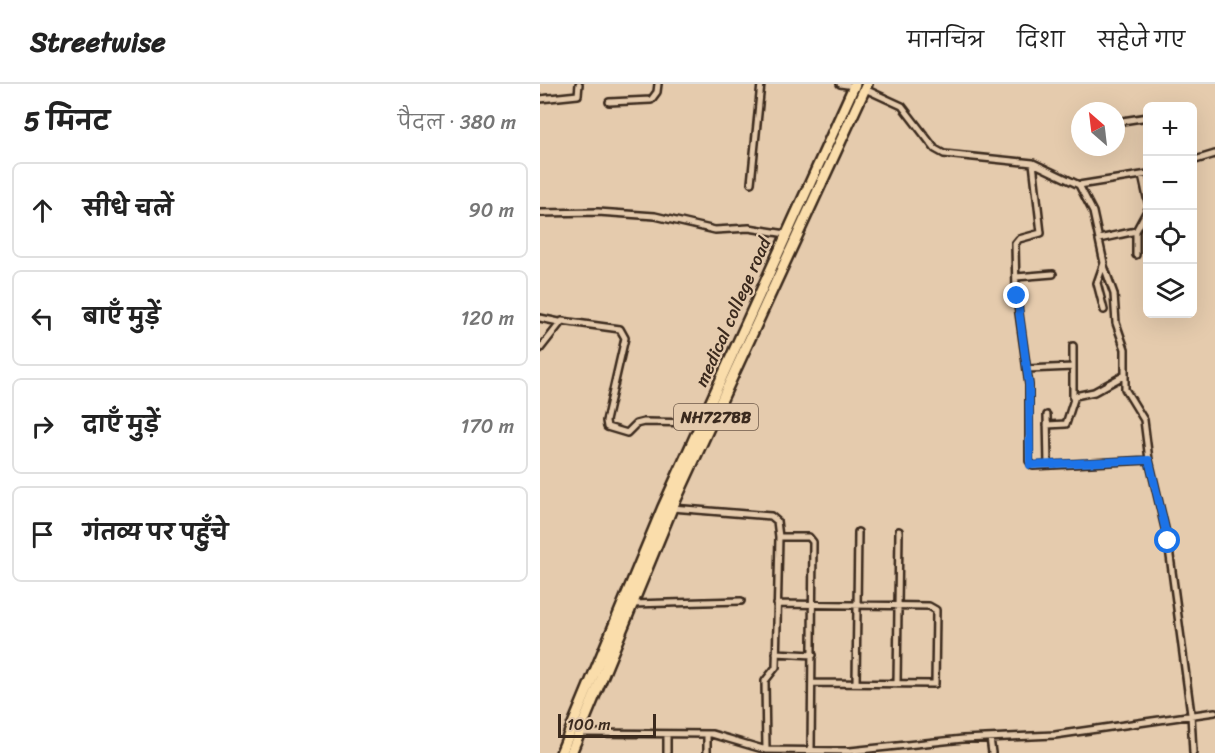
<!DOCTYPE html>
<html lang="hi">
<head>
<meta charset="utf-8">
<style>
  body { margin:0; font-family:Sriracha,"Playpen Sans Deva",sans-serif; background:#f2f2f2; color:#222 }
  .controls { position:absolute; right:18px; top:18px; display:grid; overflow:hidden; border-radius:9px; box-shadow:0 6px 24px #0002 }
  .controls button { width:54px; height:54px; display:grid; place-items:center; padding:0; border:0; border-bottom:2px solid #e0e0e0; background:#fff; color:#222; font:30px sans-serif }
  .compass { position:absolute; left:531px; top:18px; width:54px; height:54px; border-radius:50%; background:#fff; box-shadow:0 6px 24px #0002; rotate:332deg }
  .scale { position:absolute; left:18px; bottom:15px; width:98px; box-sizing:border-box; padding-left:6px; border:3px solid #3b2a1e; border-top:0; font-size:16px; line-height:21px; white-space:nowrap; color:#3b2a1e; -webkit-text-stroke:4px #e5cbad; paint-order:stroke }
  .stop { position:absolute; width:18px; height:18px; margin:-14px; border:4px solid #1a73e8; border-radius:50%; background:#fff }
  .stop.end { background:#1a73e8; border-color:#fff; box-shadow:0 2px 6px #0008 }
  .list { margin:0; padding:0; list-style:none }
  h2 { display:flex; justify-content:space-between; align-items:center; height:78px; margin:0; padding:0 24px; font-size:26px }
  h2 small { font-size:20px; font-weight:400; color:#767676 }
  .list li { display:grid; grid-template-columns:39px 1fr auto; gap:18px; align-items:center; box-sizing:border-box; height:96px; margin:0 12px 12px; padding:0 12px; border:2px solid #e0e0e0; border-radius:9px }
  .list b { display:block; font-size:22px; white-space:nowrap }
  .list em { font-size:20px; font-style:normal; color:#767676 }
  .icon { flex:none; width:33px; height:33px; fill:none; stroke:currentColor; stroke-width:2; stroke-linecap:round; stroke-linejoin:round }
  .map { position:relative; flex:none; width:675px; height:669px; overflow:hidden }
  header { display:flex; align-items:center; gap:36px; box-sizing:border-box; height:84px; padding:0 30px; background:#fff; border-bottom:2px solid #e0e0e0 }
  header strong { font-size:28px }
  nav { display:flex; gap:33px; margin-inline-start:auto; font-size:21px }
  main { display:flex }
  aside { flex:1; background:#fff }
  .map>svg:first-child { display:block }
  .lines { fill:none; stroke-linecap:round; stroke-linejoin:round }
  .minor-casing { stroke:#3b2a1e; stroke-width:10 }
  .trunk-casing { stroke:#3b2a1e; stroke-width:14 }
  .minor { stroke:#e5cbad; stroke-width:5 }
  .trunk { stroke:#faddab; stroke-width:9 }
  .route { stroke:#1a73e8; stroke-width:8 }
  .labels { text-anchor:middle; stroke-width:4.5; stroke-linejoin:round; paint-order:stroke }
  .shield { fill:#e5cbad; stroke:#6e5a49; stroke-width:1.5 }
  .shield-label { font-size:16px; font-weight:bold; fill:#3b2a1e }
  .street-label { font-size:18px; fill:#3b2a1e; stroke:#e5cbad }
</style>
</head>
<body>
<header>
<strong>Streetwise</strong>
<nav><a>मानचित्र</a><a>दिशा</a><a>सहेजे गए</a></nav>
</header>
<main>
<aside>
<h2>5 मिनट<small>पैदल · 380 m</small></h2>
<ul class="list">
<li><svg class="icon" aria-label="ahead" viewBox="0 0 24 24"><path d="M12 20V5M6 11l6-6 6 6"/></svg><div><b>सीधे चलें</b></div><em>90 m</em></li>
<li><svg class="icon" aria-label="left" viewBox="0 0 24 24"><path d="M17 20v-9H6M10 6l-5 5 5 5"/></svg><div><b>बाएँ मुड़ें</b></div><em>120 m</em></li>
<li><svg class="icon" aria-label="right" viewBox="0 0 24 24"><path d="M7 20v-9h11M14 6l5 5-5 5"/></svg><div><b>दाएँ मुड़ें</b></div><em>170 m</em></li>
<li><svg class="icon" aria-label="arrive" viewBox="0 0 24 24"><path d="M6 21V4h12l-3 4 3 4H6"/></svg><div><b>गंतव्य पर पहुँचे</b></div></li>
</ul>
</aside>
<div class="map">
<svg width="675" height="669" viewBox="0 0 675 669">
  <rect width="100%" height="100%" fill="#e5cbad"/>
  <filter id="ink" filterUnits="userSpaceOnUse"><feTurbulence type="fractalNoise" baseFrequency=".0167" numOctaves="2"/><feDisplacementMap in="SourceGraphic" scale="12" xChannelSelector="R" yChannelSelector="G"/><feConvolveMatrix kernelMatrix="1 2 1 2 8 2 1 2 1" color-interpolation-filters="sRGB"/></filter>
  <g filter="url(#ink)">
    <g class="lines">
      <g class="minor-casing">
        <path id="minor" d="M 300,0 L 314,2
          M 325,5 L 362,22 L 395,65 L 404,70 L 493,79 L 539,101 L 608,90
          M 0,15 L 38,11 L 39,0
          M 69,18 L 111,16 L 117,8 L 118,0
          M 576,38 L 608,33
          M 652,77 L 675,70
          M 493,79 L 501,149 L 479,155 L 475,160 L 476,208 L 489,301 L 489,377 L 493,382 L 609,376
          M 602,91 L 608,118
          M 211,99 L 221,0
          M 539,101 L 553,128 L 564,179 L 557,199 L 564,226
          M 0,129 L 58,128 L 115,132 L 175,146 L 209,144 L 246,150
          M 559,155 L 596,147
          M 596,171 L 596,147 L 608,125
          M 564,182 L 574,210 L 576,239 L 585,265 L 585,305 L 604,336 L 609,376 L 628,457 L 651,630 L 653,669
          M 476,193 L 513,190
          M 0,234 L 19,238
          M 533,262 L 533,314
          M 0,265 L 22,237 L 80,245 L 85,254 L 66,337 L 67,343 L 87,349 L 96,340 L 104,338 L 162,339
          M 487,285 L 533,283
          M 507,331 L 508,381
          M 507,341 L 526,340 L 535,312 L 554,308 L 585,291
          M 132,424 L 231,432 L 237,437 L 239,453 L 236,583 L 225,597 L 226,666
          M 239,453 L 269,453 L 273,458 L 271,664
          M 92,520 L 201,517
          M 237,520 L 389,522 L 396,526 L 395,600 L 273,599
          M 236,569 L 273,571
          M 316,599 L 318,448
          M 357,600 L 359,447
          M 39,649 L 172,650 L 226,666 L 310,667 L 423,655 L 515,651 L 675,628
          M 167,650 L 167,669
          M 127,651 L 127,669
          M 450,654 L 452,669"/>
      </g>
      <g class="trunk-casing">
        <path id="trunk" d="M 21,669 L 123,423 L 315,0
          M 31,669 L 132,424 L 327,0"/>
      </g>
      <use href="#minor" class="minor"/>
      <use href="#trunk" class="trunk"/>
    </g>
  </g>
  <g class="lines" filter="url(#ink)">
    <path class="route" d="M 477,212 L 489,301 L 490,381 L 609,376 L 628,457"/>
  </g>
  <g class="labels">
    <rect class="shield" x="134" y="320" width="84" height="26" rx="4.5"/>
    <g class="shield-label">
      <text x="176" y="339">NH727BB</text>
    </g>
    <g class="street-label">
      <text transform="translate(193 228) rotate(-66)" y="6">medical college road</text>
    </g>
  </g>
</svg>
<div class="controls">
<button>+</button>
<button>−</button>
<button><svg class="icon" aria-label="locate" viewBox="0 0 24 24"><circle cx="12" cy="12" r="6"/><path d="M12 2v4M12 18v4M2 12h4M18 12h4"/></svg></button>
<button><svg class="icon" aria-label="layers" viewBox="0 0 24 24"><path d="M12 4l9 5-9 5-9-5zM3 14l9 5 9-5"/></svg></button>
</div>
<svg class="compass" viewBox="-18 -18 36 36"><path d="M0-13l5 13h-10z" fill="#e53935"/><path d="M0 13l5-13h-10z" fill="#767676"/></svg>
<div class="scale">100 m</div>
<div class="stop" style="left:628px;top:457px"></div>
<div class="stop end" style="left:477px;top:212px"></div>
</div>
</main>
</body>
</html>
